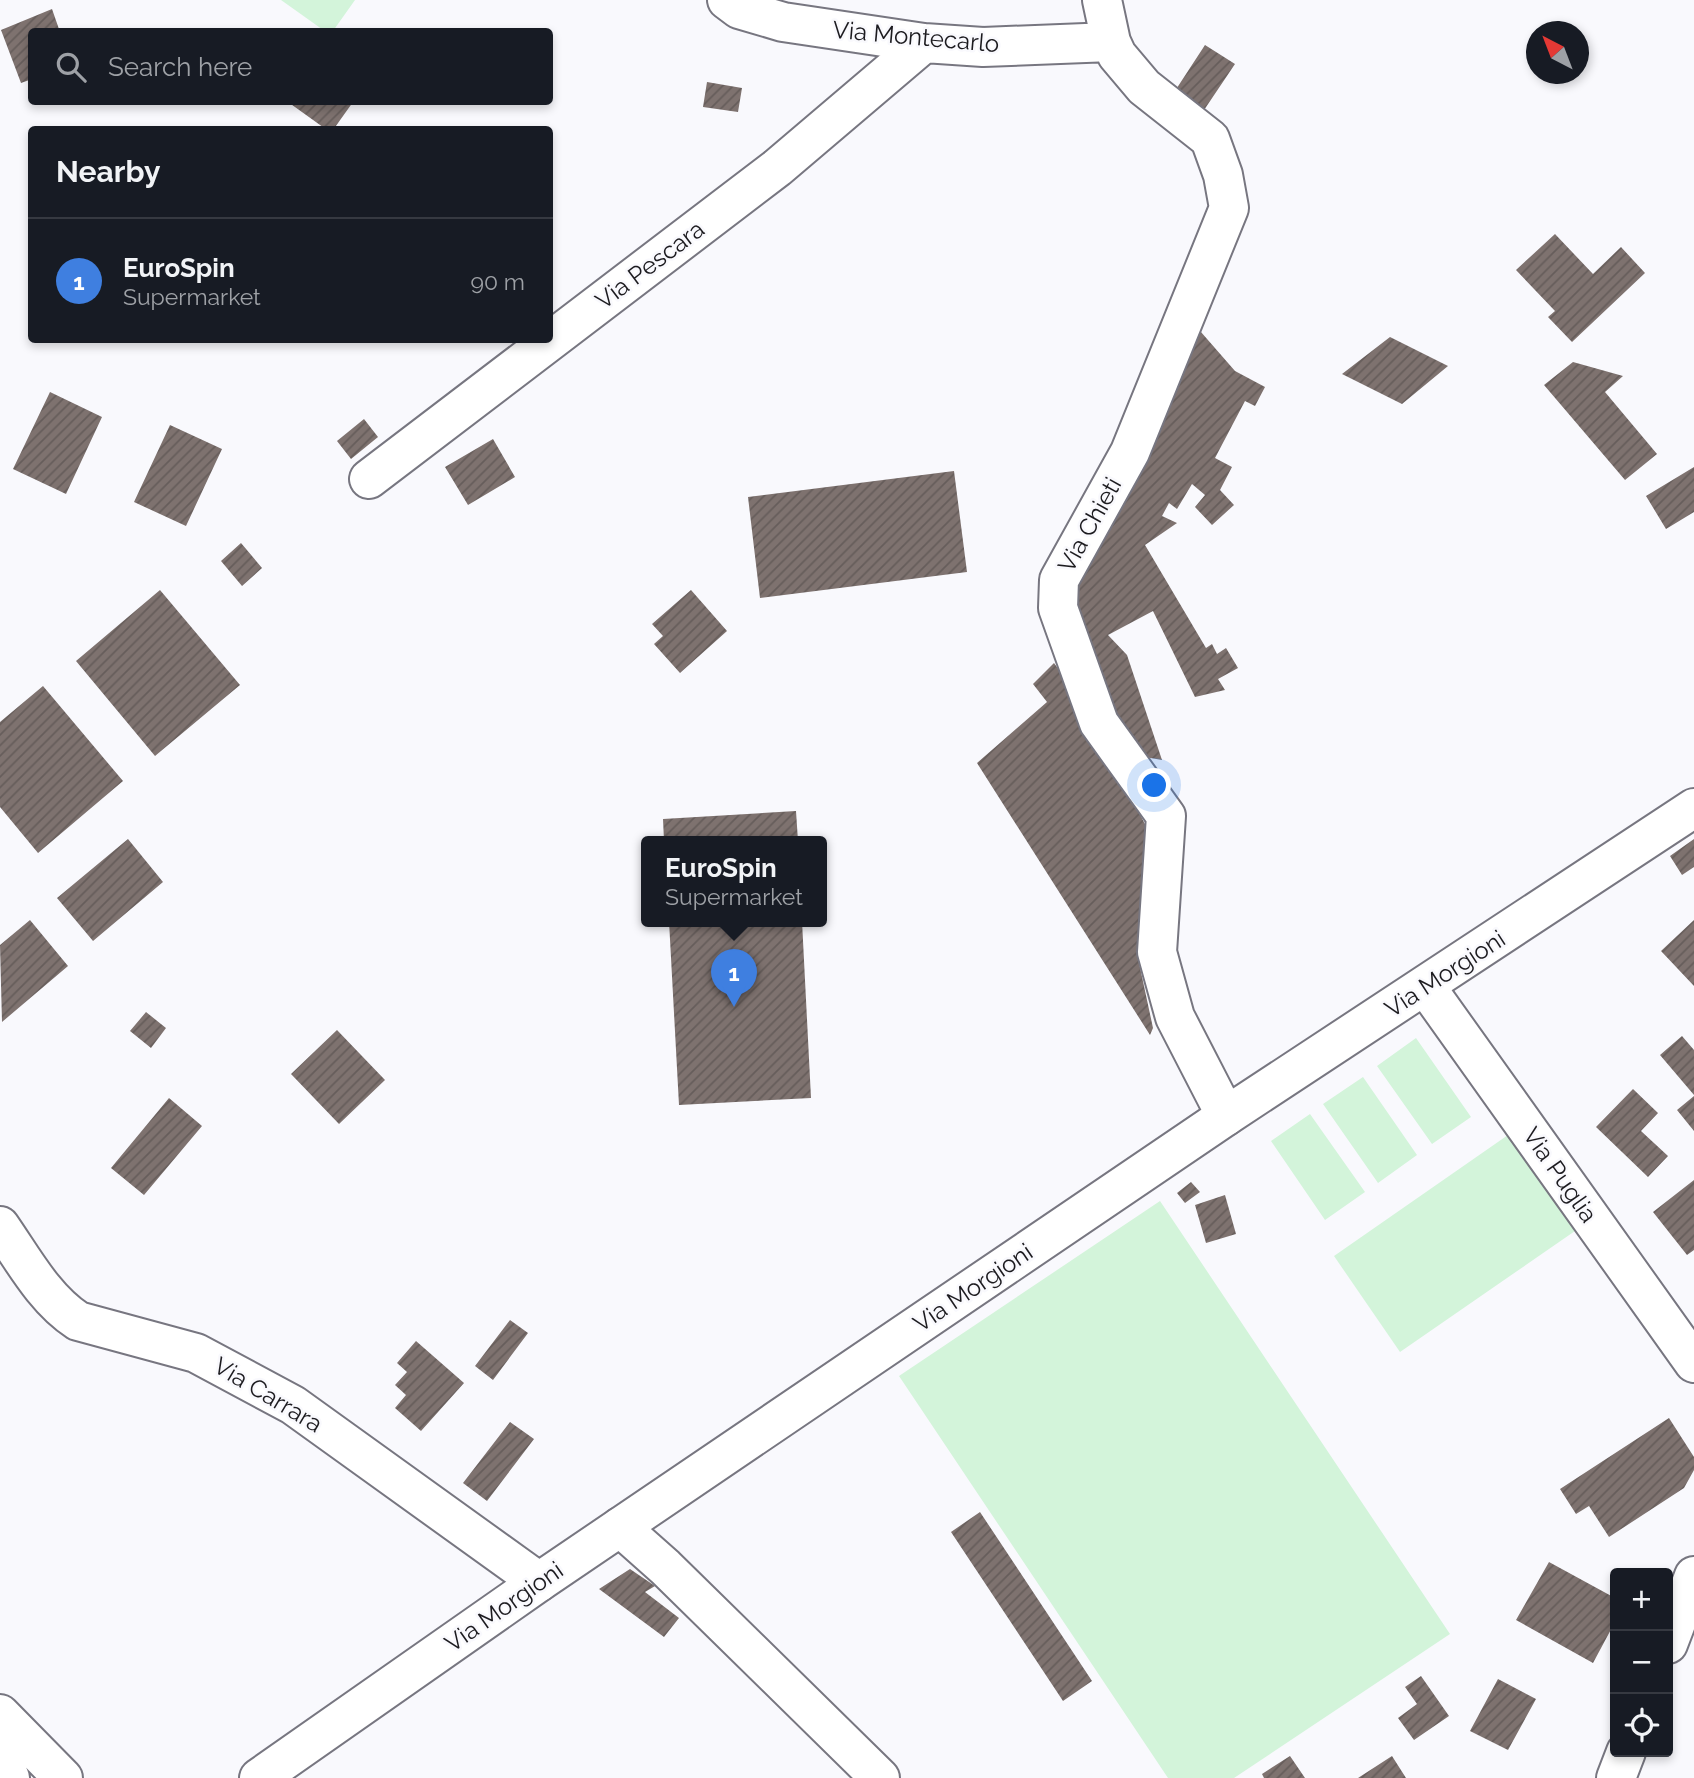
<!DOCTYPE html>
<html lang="en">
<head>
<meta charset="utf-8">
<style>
  body { margin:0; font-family:Raleway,sans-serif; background:#242831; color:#f1f3f6 }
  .controls { position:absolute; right:21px; bottom:21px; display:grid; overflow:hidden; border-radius:7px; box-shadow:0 4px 10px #0003 }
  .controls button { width:63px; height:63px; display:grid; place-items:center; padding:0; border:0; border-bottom:2px solid #363941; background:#171b24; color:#f1f3f6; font:35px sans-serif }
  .compass { position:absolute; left:1526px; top:21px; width:63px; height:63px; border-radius:50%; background:#171b24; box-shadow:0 4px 10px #0003; rotate:318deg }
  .you { position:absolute; left:1155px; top:786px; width:24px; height:24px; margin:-18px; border:5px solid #fff; border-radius:50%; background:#1a73e8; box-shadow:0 0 0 10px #1a73e833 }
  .badge { display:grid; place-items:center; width:46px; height:46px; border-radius:50%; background:#8c9099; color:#fff; font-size:23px; font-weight:700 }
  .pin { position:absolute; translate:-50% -58px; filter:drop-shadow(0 2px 4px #0008) }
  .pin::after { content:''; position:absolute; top:37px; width:24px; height:21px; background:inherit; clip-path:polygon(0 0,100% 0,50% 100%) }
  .popup { position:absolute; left:641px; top:836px; width:186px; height:91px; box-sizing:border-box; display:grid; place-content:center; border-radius:7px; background:#171b24; filter:drop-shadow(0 2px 5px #0005); font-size:23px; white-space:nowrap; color:#9ea1a6 }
  .popup b { font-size:26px; color:#f1f3f6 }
  .popup::after { content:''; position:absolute; left:50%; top:100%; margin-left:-14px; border:14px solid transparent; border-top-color:#171b24 }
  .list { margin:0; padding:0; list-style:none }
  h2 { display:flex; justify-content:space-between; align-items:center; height:91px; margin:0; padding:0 28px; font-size:30px }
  h2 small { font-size:23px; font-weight:400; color:#9ea1a6 }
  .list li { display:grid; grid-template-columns:46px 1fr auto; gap:21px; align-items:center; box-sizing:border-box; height:126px; padding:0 28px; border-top:2px solid #363941 }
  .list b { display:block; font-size:26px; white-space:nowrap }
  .list p { margin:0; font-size:23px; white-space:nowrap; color:#9ea1a6 }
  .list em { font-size:23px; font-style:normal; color:#9ea1a6 }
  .icon { flex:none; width:38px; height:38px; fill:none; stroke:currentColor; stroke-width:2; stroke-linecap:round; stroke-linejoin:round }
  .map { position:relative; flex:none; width:1694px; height:1778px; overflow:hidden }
  .search { position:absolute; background:#171b24; box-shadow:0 4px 10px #0003; left:28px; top:28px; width:525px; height:77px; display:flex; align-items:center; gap:18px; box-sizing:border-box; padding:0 24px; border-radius:7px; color:#9ea1a6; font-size:26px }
  .panel { position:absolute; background:#171b24; box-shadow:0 4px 10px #0003; left:28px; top:126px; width:525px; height:217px; border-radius:7px }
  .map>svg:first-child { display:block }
  .garden { fill:#d3f4da }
  .building { fill:url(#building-hatch) }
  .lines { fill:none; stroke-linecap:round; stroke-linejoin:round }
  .minor-casing { stroke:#777680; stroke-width:42 }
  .major-casing { stroke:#777680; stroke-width:42 }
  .minor { stroke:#fff; stroke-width:38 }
  .major { stroke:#fff; stroke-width:38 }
  .labels { text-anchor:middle; stroke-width:5; stroke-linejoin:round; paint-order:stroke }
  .street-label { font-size:24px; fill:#1c1b1f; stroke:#f9f9fd }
</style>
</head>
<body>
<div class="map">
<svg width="1694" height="1778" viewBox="0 0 1694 1778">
  <defs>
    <pattern id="building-hatch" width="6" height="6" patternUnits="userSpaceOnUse" patternTransform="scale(1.75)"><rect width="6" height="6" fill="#7e726f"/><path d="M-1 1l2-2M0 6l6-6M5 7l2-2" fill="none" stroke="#665d5b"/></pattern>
  </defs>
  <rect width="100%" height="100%" fill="#f9f9fd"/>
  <path class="garden" d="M 281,0 L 355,0 L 333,31 L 326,32 Z
    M 1416,1038 L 1471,1117 L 1432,1144 L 1377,1066 Z
    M 1363,1077 L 1417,1155 L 1378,1183 L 1323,1104 Z
    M 1310,1114 L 1365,1192 L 1325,1220 L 1271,1141 Z
    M 1508,1135 L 1575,1231 L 1400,1352 L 1334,1256 Z
    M 1160,1201 L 1450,1634 L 1234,1778 L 1168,1778 L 899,1376 Z"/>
  <path class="building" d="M 52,9 L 60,32 L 32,32 L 32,79 L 21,83 L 1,30 Z
    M 1205,45 L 1235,64 L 1200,116 L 1171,97 Z
    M 707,82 L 742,88 L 738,112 L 703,107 Z
    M 288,102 L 353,102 L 333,130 L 327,130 Z
    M 1555,234 L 1593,274 L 1621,247 L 1645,273 L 1572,342 L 1548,317 L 1555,311 L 1516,270 Z
    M 1194,324 L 1235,371 L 1265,387 L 1255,406 L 1245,401 L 1215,458 L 1232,467 L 1220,490 L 1234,505 L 1212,525 L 1195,507 L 1205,495 L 1192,484 L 1177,509 L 1169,503 L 1162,516 L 1177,523 L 1145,545 L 1206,648 L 1212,644 L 1217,654 L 1226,648 L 1238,668 L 1218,679 L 1225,690 L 1195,697 L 1153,611 L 1108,635 L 1127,655 L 1162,760 L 1139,756 L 1110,718 L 1072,590 Z
    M 1390,337 L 1448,366 L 1402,404 L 1342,374 Z
    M 1573,362 L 1623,376 L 1605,392 L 1657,454 L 1625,480 L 1544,385 Z
    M 50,392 L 102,417 L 66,494 L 13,469 Z
    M 364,419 L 378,437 L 351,459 L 337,441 Z
    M 170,425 L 222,449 L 186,526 L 134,502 Z
    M 493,439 L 515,477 L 468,505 L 445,467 Z
    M 1694,467 L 1694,512 L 1666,529 L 1646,496 Z
    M 954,471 L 967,572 L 760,598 L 748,497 Z
    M 241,543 L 262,568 L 242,586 L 221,561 Z
    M 160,590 L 240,685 L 155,756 L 76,661 Z
    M 691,590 L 727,631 L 680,673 L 654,644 L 663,636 L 652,624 Z
    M 1054,663 L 1078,696 L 1146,826 L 1138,958 L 1153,1028 L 1150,1035 L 977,763 L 1047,702 L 1033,684 Z
    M 43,686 L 123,781 L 38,853 L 0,807 L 0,722 Z
    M 796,811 L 798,841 L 664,841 L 663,819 Z
    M 128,839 L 163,882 L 93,941 L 57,898 Z
    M 1694,839 L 1694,867 L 1682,875 L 1670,856 Z
    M 30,920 L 68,966 L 2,1022 L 0,945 Z
    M 1694,920 L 1694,986 L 1661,951 Z
    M 669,921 L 802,921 L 811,1098 L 679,1105 Z
    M 146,1012 L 166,1028 L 151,1048 L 130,1031 Z
    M 337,1030 L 385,1080 L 339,1124 L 291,1074 Z
    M 1682,1036 L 1694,1050 L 1694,1095 L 1660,1055 Z
    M 1633,1089 L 1658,1113 L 1641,1131 L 1668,1156 L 1648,1177 L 1596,1127 Z
    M 1694,1096 L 1694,1131 L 1677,1110 Z
    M 169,1098 L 202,1126 L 144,1195 L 111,1168 Z
    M 1694,1180 L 1694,1250 L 1687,1255 L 1653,1212 Z
    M 1191,1182 L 1200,1192 L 1185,1203 L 1177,1193 Z
    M 1225,1195 L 1236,1234 L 1206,1243 L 1195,1205 Z
    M 510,1320 L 528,1333 L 493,1380 L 475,1366 Z
    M 416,1341 L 464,1383 L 421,1431 L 395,1408 L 406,1395 L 395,1385 L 407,1372 L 397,1363 Z
    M 1669,1418 L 1694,1457 L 1694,1470 L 1684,1488 L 1609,1537 L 1589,1506 L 1576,1514 L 1560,1489 Z
    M 510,1422 L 534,1439 L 487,1501 L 463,1483 Z
    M 980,1512 L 1092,1681 L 1063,1701 L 951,1532 Z
    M 1549,1562 L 1615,1598 L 1615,1622 L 1593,1663 L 1516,1620 Z
    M 630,1569 L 655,1586 L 645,1592 L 679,1618 L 664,1637 L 599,1589 Z
    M 1421,1676 L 1449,1716 L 1414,1740 L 1398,1718 L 1417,1704 L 1405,1687 Z
    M 1498,1679 L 1536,1699 L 1508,1750 L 1470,1731 Z
    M 1290,1756 L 1305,1778 L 1264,1778 L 1262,1774 Z
    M 1392,1756 L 1406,1778 L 1358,1778 Z"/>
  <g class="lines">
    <g class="minor-casing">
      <path id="minor" d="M 727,0 L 739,9 L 783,22 L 924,43 L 983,47 L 1111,42
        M 1102,0 L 1111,42 L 1117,55 L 1144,87 L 1210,139 L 1223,175 L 1229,208 L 1130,452 L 1059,580 L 1058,608 L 1099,723 L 1166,816 L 1157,952 L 1175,1017 L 1226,1116
        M 369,479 L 777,168 L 924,43
        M 1426,987 L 1694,1363
        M 0,1226 C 23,1259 44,1299 78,1321 L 196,1353 L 293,1405 L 539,1582
        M 620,1527 L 665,1567 L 880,1778
        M 1668,1644 L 1694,1576
        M 1616,1778 L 1626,1752"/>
    </g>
    <g class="major-casing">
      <path id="major" d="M 0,1714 L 63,1778
        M 0,1757 L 10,1778
        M 259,1778 L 539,1582 L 1226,1116 L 1694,808"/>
    </g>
    <use href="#minor" class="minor"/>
    <use href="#major" class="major"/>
  </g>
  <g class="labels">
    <g class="street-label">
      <text transform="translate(916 37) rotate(5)" y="8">Via Montecarlo</text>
      <text transform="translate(650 265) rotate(-37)" y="8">Via Pescara</text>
      <text transform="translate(1090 525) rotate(-61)" y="8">Via Chieti</text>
      <text transform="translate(1445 974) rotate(-33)" y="8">Via Morgioni</text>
      <text transform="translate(1560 1175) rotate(55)" y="8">Via Puglia</text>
      <text transform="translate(973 1288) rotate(-34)" y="8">Via Morgioni</text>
      <text transform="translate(268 1395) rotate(31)" y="8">Via Carrara</text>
      <text transform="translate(504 1607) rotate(-35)" y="8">Via Morgioni</text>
    </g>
  </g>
</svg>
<div class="controls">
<button>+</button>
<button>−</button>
<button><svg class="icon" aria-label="locate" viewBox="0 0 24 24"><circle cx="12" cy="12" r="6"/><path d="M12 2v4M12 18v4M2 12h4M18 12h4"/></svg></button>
</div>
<svg class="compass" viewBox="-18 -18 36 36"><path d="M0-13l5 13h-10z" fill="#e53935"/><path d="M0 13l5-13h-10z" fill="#9ea1a6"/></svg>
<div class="you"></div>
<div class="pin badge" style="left:734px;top:1007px;background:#3f7fe0">1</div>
<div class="popup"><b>EuroSpin</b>Supermarket</div>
<div class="search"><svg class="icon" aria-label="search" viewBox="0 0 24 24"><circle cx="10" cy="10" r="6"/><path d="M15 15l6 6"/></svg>Search here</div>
<section class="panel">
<h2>Nearby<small></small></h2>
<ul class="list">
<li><span class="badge" style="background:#3f7fe0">1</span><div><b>EuroSpin</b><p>Supermarket</p></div><em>90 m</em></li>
</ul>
</section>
</div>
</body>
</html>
